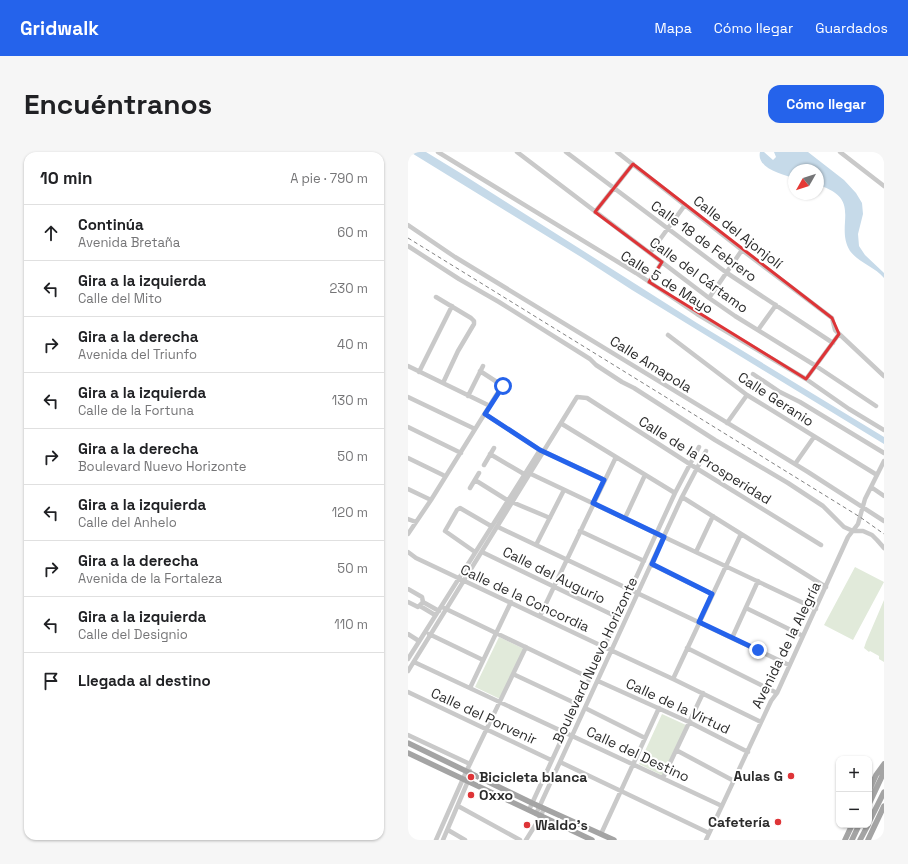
<!DOCTYPE html>
<html lang="es">
<head>
<meta charset="utf-8">
<style>
  body { margin:0; font-family:"Space Grotesk",sans-serif; background:#f6f6f6; color:#202124 }
  .controls { position:absolute; right:12px; bottom:12px; display:grid; overflow:hidden; border-radius:8px; box-shadow:0 1px 3px #0004 }
  .controls button { width:36px; height:36px; display:grid; place-items:center; padding:0; border:0; border-bottom:1px solid #e0e0e0; background:#fff; color:#202124; font:20px sans-serif }
  .compass { position:absolute; left:380px; top:12px; width:36px; height:36px; border-radius:50%; background:#fff; box-shadow:0 1px 3px #0004; rotate:231deg }
  .stop { position:absolute; width:12px; height:12px; margin:-9px; border:3px solid #2563eb; border-radius:50%; background:#fff }
  .stop.end { background:#2563eb; border-color:#fff; box-shadow:0 1px 4px #0008 }
  .list { margin:0; padding:0; list-style:none }
  h2 { display:flex; justify-content:space-between; align-items:center; height:52px; margin:0; padding:0 16px; font-size:17px }
  h2 small { font-size:13px; font-weight:400; color:#757577 }
  .list li { display:grid; grid-template-columns:26px 1fr auto; gap:12px; align-items:center; box-sizing:border-box; height:56px; padding:0 16px; border-top:1px solid #e0e0e0 }
  .list b { display:block; font-size:15px; white-space:nowrap }
  .list p { margin:0; font-size:13px; white-space:nowrap; color:#757577 }
  .list em { font-size:13px; font-style:normal; color:#757577 }
  .icon { flex:none; width:22px; height:22px; fill:none; stroke:currentColor; stroke-width:2; stroke-linecap:round; stroke-linejoin:round }
  .map { position:relative; flex:none; width:476px; height:688px; overflow:hidden; border-radius:12px }
  header { display:flex; align-items:center; gap:24px; box-sizing:border-box; height:56px; padding:0 20px; background:#2563eb; color:#fff }
  header strong { font-size:19px }
  nav { display:flex; gap:22px; margin-inline-start:auto; font-size:14px }
  .intro { display:flex; align-items:center; justify-content:space-between; box-sizing:border-box; height:96px; padding:0 24px }
  h1 { margin:0; font-size:28px }
  .button { padding:10px 18px; border-radius:12px; background:#2563eb; color:#fff; font-size:14px; font-weight:700 }
  main { display:flex; gap:24px; padding:0 24px }
  aside { flex:1; background:#fff; border-radius:12px; box-shadow:0 1px 3px #0004 }
  .map>svg:first-child { display:block }
  .green { fill:#e1eada }
  .water { fill:#c6dae9 }
  .lines { fill:none; stroke-linecap:round; stroke-linejoin:round }
  .minor { stroke:#c9c9c9; stroke-width:4.5 }
  .major { stroke:#a4a4a4; stroke-width:5.5 }
  .rail { stroke:#818181; stroke-width:1; stroke-dasharray:4 3; stroke-linecap:butt }
  .route { stroke:#2563eb; stroke-width:5 }
  .marked { fill:none; stroke:#de3437; stroke-width:3; stroke-linejoin:round }
  .poi-dot { fill:#de3437; stroke:#fff; stroke-width:1.5 }
  .labels { text-anchor:middle; stroke-width:4; stroke-linejoin:round; paint-order:stroke }
  .street-label { font-size:14px; fill:#2c2c2c; stroke:#fff }
  .poi-label { font-size:14px; font-weight:bold; fill:#2c2c2c; stroke:#fff; text-anchor:start }
</style>
</head>
<body>
<header>
<strong>Gridwalk</strong>
<nav><a>Mapa</a><a>Cómo llegar</a><a>Guardados</a></nav>
</header>
<div class="intro"><h1>Encuéntranos</h1><a class="button">Cómo llegar</a></div>
<main>
<aside>
<h2>10 min<small>A pie · 790 m</small></h2>
<ul class="list">
<li><svg class="icon" aria-label="ahead" viewBox="0 0 24 24"><path d="M12 20V5M6 11l6-6 6 6"/></svg><div><b>Continúa</b><p>Avenida Bretaña</p></div><em>60 m</em></li>
<li><svg class="icon" aria-label="left" viewBox="0 0 24 24"><path d="M17 20v-9H6M10 6l-5 5 5 5"/></svg><div><b>Gira a la izquierda</b><p>Calle del Mito</p></div><em>230 m</em></li>
<li><svg class="icon" aria-label="right" viewBox="0 0 24 24"><path d="M7 20v-9h11M14 6l5 5-5 5"/></svg><div><b>Gira a la derecha</b><p>Avenida del Triunfo</p></div><em>40 m</em></li>
<li><svg class="icon" aria-label="left" viewBox="0 0 24 24"><path d="M17 20v-9H6M10 6l-5 5 5 5"/></svg><div><b>Gira a la izquierda</b><p>Calle de la Fortuna</p></div><em>130 m</em></li>
<li><svg class="icon" aria-label="right" viewBox="0 0 24 24"><path d="M7 20v-9h11M14 6l5 5-5 5"/></svg><div><b>Gira a la derecha</b><p>Boulevard Nuevo Horizonte</p></div><em>50 m</em></li>
<li><svg class="icon" aria-label="left" viewBox="0 0 24 24"><path d="M17 20v-9H6M10 6l-5 5 5 5"/></svg><div><b>Gira a la izquierda</b><p>Calle del Anhelo</p></div><em>120 m</em></li>
<li><svg class="icon" aria-label="right" viewBox="0 0 24 24"><path d="M7 20v-9h11M14 6l5 5-5 5"/></svg><div><b>Gira a la derecha</b><p>Avenida de la Fortaleza</p></div><em>50 m</em></li>
<li><svg class="icon" aria-label="left" viewBox="0 0 24 24"><path d="M17 20v-9H6M10 6l-5 5 5 5"/></svg><div><b>Gira a la izquierda</b><p>Calle del Designio</p></div><em>110 m</em></li>
<li><svg class="icon" aria-label="arrive" viewBox="0 0 24 24"><path d="M6 21V4h12l-3 4 3 4H6"/></svg><div><b>Llegada al destino</b></div></li>
</ul>
</aside>
<div class="map">
<svg width="476" height="688" viewBox="0 0 476 688">
  <rect width="100%" height="100%" fill="#fff"/>
  <path class="green" d="M 447,415 L 476,430 L 445,488 L 416,473 Z
    M 476,448 L 476,510 L 471,507 L 471,504 L 462,499 L 461,500 L 456,496 L 458,490 Z
    M 91,485 L 116,497 L 92,547 L 67,535 Z
    M 254,562 L 278,573 L 255,624 L 231,612 Z"/>
  <path class="water" d="M 2,0 L 18,0 L 54,22 L 289,171 L 476,285 L 476,292 L 224,138 L 173,105 Z
    M 352,0 L 356,0 L 365,8 L 368,5 L 366,0 L 400,0 L 436,28 L 448,41 L 454,51 L 455,62 L 450,82 L 451,94 L 457,103 L 476,121 L 476,126 C 467,115 450,110 442,99 C 426,73 456,47 410,33 L 410,18 L 386,18 L 386,26 C 375,23 348,16 352,0 Z"/>
  <g class="lines">
    <path class="minor" d="M 30,0 L 228,121 L 289,162 L 398,227 L 441,257 L 476,278
      M 109,0 L 301,146 L 327,164 L 408,214 L 468,254
      M 158,0 L 319,121 L 425,191
      M 209,0 L 334,98 L 424,166 L 427,178 L 476,224
      M 432,0 L 476,34
      M 187,60 L 225,12
      M 0,73 L 47,105 L 400,320 L 476,369
      M 0,94 L 51,127 L 91,150 L 182,207 L 188,213 L 214,230 L 226,236 L 307,288 L 380,331 L 415,354 L 436,375 L 445,379 L 455,379 L 464,383 L 469,388 L 476,396
      M 242,101 L 277,53
      M 241,130 L 254,110
      M 28,145 L 63,166 L 66,169 L 66,172 L 50,199 L 35,231
      M 301,146 L 334,98
      M 350,178 L 368,153
      M 260,183 L 339,243 L 469,323
      M 0,214 L 82,254
      M 72,219 L 95,234
      M 11,220 L 44,154
      M 345,222 L 372,240 L 392,250 L 476,301
      M 398,227 L 431,182
      M 60,244 L 75,214
      M 0,245 L 67,277
      M 77,262 L 132,298 L 197,328
      M 319,271 L 339,243
      M 154,272 L 267,341
      M 0,275 L 53,301
      M 82,302 L 116,322 L 123,322 L 408,457
      M 0,306 L 37,324
      M 387,312 L 406,285
      M 76,313 L 86,296
      M 67,328 L 99,348 L 142,366
      M 463,335 L 476,344
      M 62,336 L 71,321
      M 0,337 L 23,348
      M 274,345 L 418,435
      M 217,366 L 237,323
      M 0,367 L 8,370
      M 90,375 L 381,513
      M 172,379 L 236,409
      M 0,382 L 23,348 L 97,229
      M 128,393 L 156,338
      M 0,400 L 8,406 L 196,495 L 265,527 L 353,570
      M 67,400 L 37,379 L 49,358 L 52,356 L 83,374
      M 74,400 L 209,465
      M 288,400 L 305,364
      M 243,412 L 304,442
      M 0,437 L 14,445 L 15,450 L 31,459
      M 0,450 L 10,455 L 15,450
      M 12,454 L 27,463
      M 36,456 L 182,526
      M 338,456 L 395,484
      M 132,464 L 208,305
      M 0,482 L 11,489
      M 21,482 L 75,508
      M 324,486 L 350,429
      M 279,496 L 369,541
      M 0,507 L 132,298
      M 6,510 L 314,654
      M 0,519 L 169,245 L 179,246 L 288,316 L 413,393
      M 105,522 L 169,552
      M 265,527 L 333,382
      M 190,529 L 281,570 L 340,600
      M 62,536 L 103,450
      M 0,540 L 143,608
      M 177,556 L 237,586
      M 0,583 L 62,612
      M 268,598 L 326,629
      M 152,610 L 301,681
      M 255,626 L 295,541
      M 50,654 L 112,688
      M 121,658 L 267,341 L 291,295
      M 128,662 L 274,345 L 298,299
      M 40,678 L 57,688
      M 193,682 L 251,556
      M 28,688 L 58,620 L 118,495
      M 35,688 L 63,622 L 62,619
      M 118,688 L 133,664 L 136,656
      M 298,688 L 363,549 L 369,541 L 440,385 L 450,372 L 457,347 L 476,309"/>
    <path class="major" d="M 0,591 L 124,651 L 206,688
      M 0,601 L 184,688
      M 461,639 L 468,623 L 476,612
      M 461,652 L 476,620
      M 461,670 L 476,640
      M 437,688 L 444,673
      M 444,688 L 451,673
      M 452,688 L 460,673
      M 460,688 L 476,654"/>
    <path class="rail" d="M 0,86 L 452,365 L 476,382"/>
  </g>
  <g class="lines">
    <path class="route" d="M 95,234 L 77,262 L 132,298 L 196,328 L 185,351 L 256,385 L 244,412 L 304,442 L 291,470 L 350,498"/>
  </g>
  <path class="marked" d="M 225,12 L 424,166 L 431,182 L 398,227 L 241,130 L 254,110 L 187,60 Z"/>
  <g class="poi-dot">
    <circle cx="383" cy="624" r="4"/>
    <circle cx="63" cy="625" r="4"/>
    <circle cx="63" cy="643" r="4"/>
    <circle cx="370" cy="670" r="4"/>
    <circle cx="119" cy="673" r="4"/>
  </g>
  <g class="labels">
    <g class="street-label">
      <text transform="translate(330 80) rotate(38)" y="5">Calle del Ajonjolí</text>
      <text transform="translate(296 89) rotate(36)" y="5">Calle 18 de Febrero</text>
      <text transform="translate(291 123) rotate(36)" y="5">Calle del Cártamo</text>
      <text transform="translate(259 130) rotate(32)" y="5">Calle 5 de Mayo</text>
      <text transform="translate(243 212) rotate(32)" y="5">Calle Amapola</text>
      <text transform="translate(368 247) rotate(33)" y="5">Calle Geranio</text>
      <text transform="translate(297 308) rotate(32)" y="5">Calle de la Prosperidad</text>
      <text transform="translate(146 423) rotate(26)" y="5">Calle del Augurio</text>
      <text transform="translate(117 446) rotate(25)" y="5">Calle de la Concordia</text>
      <text transform="translate(378 493) rotate(-64)" y="5">Avenida de la Alegría</text>
      <text transform="translate(187 508) rotate(-65)" y="5">Boulevard Nuevo Horizonte</text>
      <text transform="translate(270 554) rotate(25)" y="5">Calle de la Virtud</text>
      <text transform="translate(76 564) rotate(25)" y="5">Calle del Porvenir</text>
      <text transform="translate(230 602) rotate(25)" y="5">Calle del Destino</text>
    </g>
    <g class="poi-label">
      <text x="375" y="629" text-anchor="end">Aulas G</text>
      <text x="71" y="630">Bicicleta blanca</text>
      <text x="71" y="648">Oxxo</text>
      <text x="362" y="675" text-anchor="end">Cafetería</text>
      <text x="127" y="678">Waldo's</text>
    </g>
  </g>
</svg>
<div class="controls">
<button>+</button>
<button>−</button>
</div>
<svg class="compass" viewBox="-18 -18 36 36"><path d="M0-13l5 13h-10z" fill="#e53935"/><path d="M0 13l5-13h-10z" fill="#757577"/></svg>
<div class="stop" style="left:95px;top:234px"></div>
<div class="stop end" style="left:350px;top:498px"></div>
</div>
</main>
</body>
</html>
